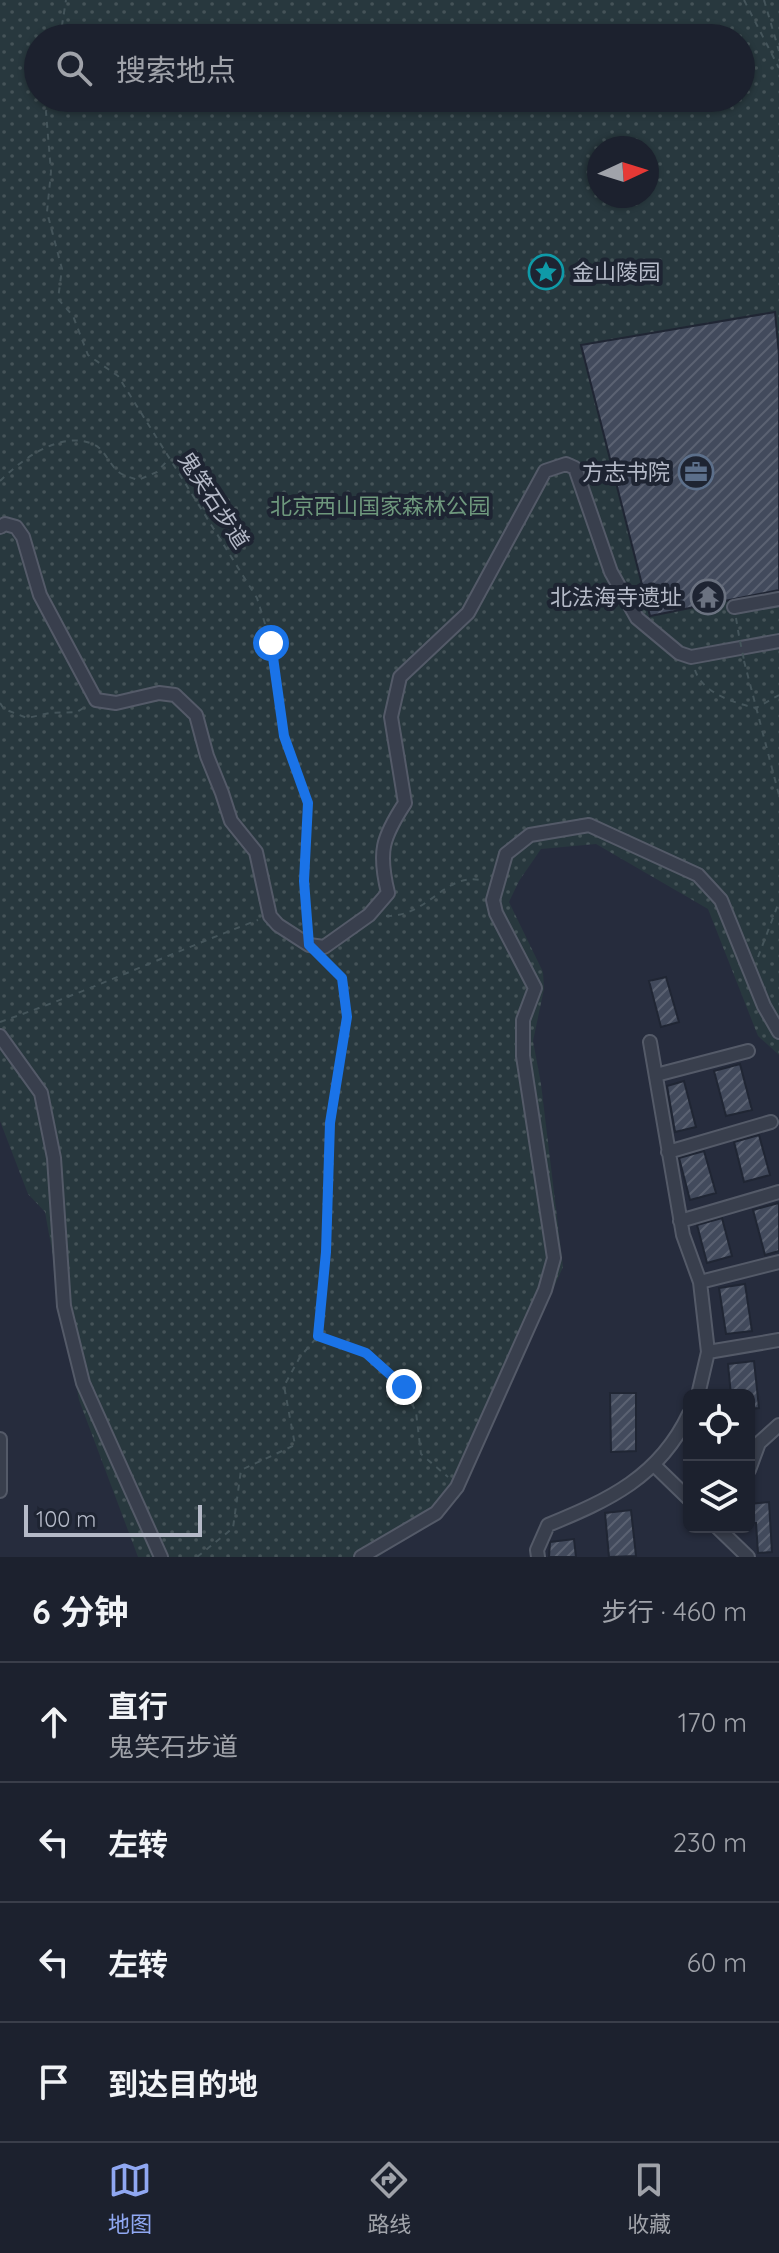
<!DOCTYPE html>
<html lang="zh">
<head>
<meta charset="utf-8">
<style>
  body { margin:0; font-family:Quicksand,"Noto Sans SC",sans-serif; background:#292e3a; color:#f1f3f6 }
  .controls { position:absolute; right:24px; bottom:24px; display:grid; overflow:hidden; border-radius:12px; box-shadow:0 2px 6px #0004 }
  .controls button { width:72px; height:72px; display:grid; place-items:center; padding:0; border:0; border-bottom:2px solid #3a3e4a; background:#1c212e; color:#f1f3f6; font:40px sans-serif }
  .compass { position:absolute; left:587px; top:136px; width:72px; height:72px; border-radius:50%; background:#1c212e; box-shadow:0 2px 6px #0004; rotate:86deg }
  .scale { position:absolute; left:24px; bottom:20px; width:178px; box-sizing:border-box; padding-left:8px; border:4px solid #b5bac8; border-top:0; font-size:22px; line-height:28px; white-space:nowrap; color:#b5bac8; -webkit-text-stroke:6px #1e2432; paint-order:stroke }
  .stop { position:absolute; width:24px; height:24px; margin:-18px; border:6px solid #1a73e8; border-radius:50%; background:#fff }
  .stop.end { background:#1a73e8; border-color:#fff; box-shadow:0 2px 8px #0008 }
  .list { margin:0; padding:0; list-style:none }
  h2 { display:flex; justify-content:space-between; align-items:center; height:104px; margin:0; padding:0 32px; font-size:34px }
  h2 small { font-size:26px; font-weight:400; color:#a0a3aa }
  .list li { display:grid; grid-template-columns:52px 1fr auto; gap:24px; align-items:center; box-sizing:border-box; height:120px; padding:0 32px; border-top:2px solid #3a3e4a }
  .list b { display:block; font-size:30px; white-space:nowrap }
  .list p { margin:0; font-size:26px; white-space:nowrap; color:#a0a3aa }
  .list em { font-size:26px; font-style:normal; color:#a0a3aa }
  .icon { flex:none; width:44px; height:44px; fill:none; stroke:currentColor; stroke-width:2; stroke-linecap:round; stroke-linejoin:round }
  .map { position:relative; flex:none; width:779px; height:1557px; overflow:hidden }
  .search { position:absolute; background:#1c212e; box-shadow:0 2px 6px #0004; left:24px; right:24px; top:24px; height:88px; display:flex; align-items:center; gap:20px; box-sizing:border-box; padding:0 28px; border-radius:44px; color:#a0a3aa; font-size:30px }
  .sheet { height:584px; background:#1c212e }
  nav { display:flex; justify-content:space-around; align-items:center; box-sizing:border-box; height:112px; border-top:2px solid #3a3e4a; background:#1c212e; font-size:22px; color:#a0a3aa }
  nav a { display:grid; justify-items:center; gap:4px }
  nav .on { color:#90a8f2 }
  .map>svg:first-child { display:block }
  .park { fill:url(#park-dots); fill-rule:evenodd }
  .building { fill:url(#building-hatch); stroke:#202634; stroke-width:2 }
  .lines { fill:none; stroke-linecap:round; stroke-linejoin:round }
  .minor-casing { stroke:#545a68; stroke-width:16 }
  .path { stroke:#45555b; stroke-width:2; stroke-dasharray:6 6; stroke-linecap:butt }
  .minor { stroke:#393f4d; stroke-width:12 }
  .path-bridge { stroke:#45555b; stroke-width:2; stroke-dasharray:6 6; stroke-linecap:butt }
  .route { stroke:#1a73e8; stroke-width:10 }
  .labels { text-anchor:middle; stroke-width:8; stroke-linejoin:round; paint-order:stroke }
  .poi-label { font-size:22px; fill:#b5bac8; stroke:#1e2432; text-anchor:end }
  .street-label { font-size:22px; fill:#b5bac8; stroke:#1e2432 }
  .park-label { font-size:22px; fill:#6e987d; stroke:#1e2432 }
</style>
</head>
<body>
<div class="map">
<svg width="779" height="1557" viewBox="0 0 779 1557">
  <defs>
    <pattern id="park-dots" width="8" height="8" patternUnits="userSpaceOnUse" patternTransform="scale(2)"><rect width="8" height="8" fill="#28383e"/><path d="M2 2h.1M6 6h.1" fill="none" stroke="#455358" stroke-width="1.8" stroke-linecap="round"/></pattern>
    <pattern id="building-hatch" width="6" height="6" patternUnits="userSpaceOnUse" patternTransform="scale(2)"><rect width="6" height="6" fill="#424a5c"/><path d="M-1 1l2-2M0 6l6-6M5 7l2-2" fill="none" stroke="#5b6272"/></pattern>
  </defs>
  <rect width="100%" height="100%" fill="#262c3d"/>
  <path class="park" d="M 0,0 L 779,0 L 779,1055 L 758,1036 L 708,909 L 596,844 L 541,849 L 519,881 L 509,902 L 543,972 L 544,989 L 533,1041 L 541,1084 L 563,1267 L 459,1498 L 378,1557 L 138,1557 L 79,1400 L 45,1212 L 28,1194 L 0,1121 ZM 38,38 L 741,38 L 741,98 L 38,98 ZM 599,148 L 647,148 L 647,196 L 599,196 Z"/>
  <path class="building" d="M 775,312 L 779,355 L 779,590 L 650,616 L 581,345 Z
    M 666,977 L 679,1022 L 661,1027 L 649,981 Z
    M 740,1064 L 752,1110 L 726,1116 L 714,1071 Z
    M 684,1081 L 696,1127 L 675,1132 L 667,1086 Z
    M 759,1135 L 770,1175 L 744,1182 L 734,1142 Z
    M 704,1151 L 716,1193 L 690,1200 L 679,1158 Z
    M 779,1203 L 779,1251 L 765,1255 L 753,1210 Z
    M 722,1218 L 732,1256 L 707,1263 L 697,1225 Z
    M 745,1284 L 752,1331 L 726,1334 L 719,1288 Z
    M 754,1361 L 759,1408 L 749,1409 L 749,1395 L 731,1395 L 728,1364 Z
    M 610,1393 L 636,1393 L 636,1451 L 611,1452 Z
    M 769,1502 L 772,1552 L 758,1553 L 756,1523 L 749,1523 L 749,1504 Z
    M 631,1510 L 636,1556 L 609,1557 L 605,1513 Z
    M 574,1539 L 576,1557 L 549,1557 L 550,1542 Z"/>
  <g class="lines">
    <g class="minor-casing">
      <path id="minor" d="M 0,527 L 5,524 L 16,527 L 23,537 L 40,595 L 96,700 L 116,703 L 159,693 L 175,695 L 196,715 L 207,756 L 222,793 L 231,821 L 256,852 L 270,916 L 278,925 L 309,945 L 324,947 L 369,915 L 388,893 C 378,852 382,838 405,803 L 391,717 L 400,677 L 468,613 L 545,471 L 566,464 L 575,468 L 611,572 L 637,618 L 679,653 L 691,657 L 779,641
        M 734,607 L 779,599
        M 0,1036 L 41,1093 L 54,1158 L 64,1306 L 83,1383 L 161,1557
        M 650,1042 L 683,1235 L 700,1282 L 708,1352 L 698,1395
        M 656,1075 L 748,1051
        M 668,1152 L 771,1122
        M 680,1221 L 779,1192
        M 700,1282 L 779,1262
        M 708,1352 L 779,1340
        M 0,1439 L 0,1491
        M 654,1465 L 689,1499
        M 749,1470 L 759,1443 L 779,1425
        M 717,1527 L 748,1557
        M 361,1557 L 436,1513 L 457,1487 L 545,1290 L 554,1258 L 523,1056 L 523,1020 L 535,988 L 496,913 L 493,900 L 506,854 L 530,835 L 589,825 L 698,875 L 721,900 L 764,1006 L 779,1032
        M 538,1557 L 537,1550 L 548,1525 C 609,1500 659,1477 689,1414"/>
    </g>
    <path class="path" d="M 744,0 L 779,68
      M 764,0 L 779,51
      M 60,38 L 66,0
      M 48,98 L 46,112 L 51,172 L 47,212 L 62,269 L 58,299 L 73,316 L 88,355 L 118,376 L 257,598 L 271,643 L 284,736 L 308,803 L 304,881 L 308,931
      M 0,481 C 22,459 62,429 95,445 C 105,450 110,466 120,473 C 125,476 132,478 138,480 L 157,472 L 167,461
      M 736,618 L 739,636
      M 744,661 L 779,795
      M 695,670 C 702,693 734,703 756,708 L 779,695
      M 0,703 L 4,709 L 27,718 L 50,713 L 77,712 L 85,707
      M 386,916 C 430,917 445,870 484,881
      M 758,957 L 779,902
      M 0,1022 C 87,992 171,953 258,920
      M 318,1336 L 366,1353 L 404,1387 L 416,1412 L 421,1454 L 448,1477
      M 197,1557 L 233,1528 L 241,1470 L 295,1445 L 284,1386 L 300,1357 L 318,1336 L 326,1252 L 330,1123 L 347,1017 L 342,978 L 323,959"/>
    <use href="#minor" class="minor"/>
    <path class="path-bridge" d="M 740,641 L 744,660"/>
  </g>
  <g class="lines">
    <path class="route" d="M 271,643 L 284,736 L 308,803 L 304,881 L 309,945 L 342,978 L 347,1017 L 330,1123 L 326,1252 L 318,1336 L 366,1353 L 404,1387"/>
  </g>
  <defs>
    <g id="sight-ring" transform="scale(1.8)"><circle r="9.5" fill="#1e2432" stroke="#0f9aa8" stroke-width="1.5"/><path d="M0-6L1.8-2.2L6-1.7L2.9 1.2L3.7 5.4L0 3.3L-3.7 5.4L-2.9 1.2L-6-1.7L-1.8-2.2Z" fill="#0f9aa8"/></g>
    <g id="office-ring" transform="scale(1.8)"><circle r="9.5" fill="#1e2432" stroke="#5c6f8a" stroke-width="1.5"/><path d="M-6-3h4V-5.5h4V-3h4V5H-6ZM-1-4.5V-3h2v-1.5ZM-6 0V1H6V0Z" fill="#5c6f8a"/></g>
    <g id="temple-ring" transform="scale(1.8)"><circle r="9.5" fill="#1e2432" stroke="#6b7280" stroke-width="1.5"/><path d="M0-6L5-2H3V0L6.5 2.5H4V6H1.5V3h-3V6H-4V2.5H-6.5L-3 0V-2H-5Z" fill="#6b7280"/></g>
  </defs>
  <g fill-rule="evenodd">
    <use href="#sight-ring" x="546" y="272"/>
    <use href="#office-ring" x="696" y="472"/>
    <use href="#temple-ring" x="708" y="597"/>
  </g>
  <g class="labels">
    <g class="poi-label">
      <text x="572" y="280" text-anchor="start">金山陵园</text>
      <text x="670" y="480">方志书院</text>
      <text x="682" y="605">北法海寺遗址</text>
    </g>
    <g class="street-label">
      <text transform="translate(214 500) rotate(57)" y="8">鬼笑石步道</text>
    </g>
    <g class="park-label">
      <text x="380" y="514">北京西山国家森林公园</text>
    </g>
  </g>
</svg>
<div class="controls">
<button><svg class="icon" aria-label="locate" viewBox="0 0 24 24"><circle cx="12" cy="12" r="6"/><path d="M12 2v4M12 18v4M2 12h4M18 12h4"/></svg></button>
<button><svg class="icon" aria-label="layers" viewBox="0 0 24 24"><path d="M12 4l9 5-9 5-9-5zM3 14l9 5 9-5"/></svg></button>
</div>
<svg class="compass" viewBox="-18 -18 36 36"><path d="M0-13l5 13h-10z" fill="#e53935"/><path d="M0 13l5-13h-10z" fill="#a0a3aa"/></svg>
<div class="scale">100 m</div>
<div class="stop" style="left:271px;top:643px"></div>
<div class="stop end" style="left:404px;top:1387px"></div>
<div class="search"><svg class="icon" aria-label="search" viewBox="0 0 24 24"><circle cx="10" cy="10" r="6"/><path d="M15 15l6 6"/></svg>搜索地点</div>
</div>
<section class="sheet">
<h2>6 分钟<small>步行 · 460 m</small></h2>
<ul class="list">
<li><svg class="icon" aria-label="ahead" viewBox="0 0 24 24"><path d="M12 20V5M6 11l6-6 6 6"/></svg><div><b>直行</b><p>鬼笑石步道</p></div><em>170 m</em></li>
<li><svg class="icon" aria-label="left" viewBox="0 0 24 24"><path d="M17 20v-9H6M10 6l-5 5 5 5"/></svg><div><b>左转</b></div><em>230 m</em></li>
<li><svg class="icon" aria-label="left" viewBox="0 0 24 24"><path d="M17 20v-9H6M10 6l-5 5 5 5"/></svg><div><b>左转</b></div><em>60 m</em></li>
<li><svg class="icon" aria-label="arrive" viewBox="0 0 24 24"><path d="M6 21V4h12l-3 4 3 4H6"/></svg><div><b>到达目的地</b></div></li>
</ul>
</section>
<nav>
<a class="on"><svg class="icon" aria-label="map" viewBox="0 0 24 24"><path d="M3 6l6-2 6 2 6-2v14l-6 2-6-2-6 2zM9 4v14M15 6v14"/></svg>地图</a>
<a><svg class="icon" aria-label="directions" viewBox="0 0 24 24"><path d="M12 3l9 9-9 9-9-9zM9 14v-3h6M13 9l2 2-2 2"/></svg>路线</a>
<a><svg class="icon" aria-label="saved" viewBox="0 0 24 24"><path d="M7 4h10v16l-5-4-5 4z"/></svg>收藏</a>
</nav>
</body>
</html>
